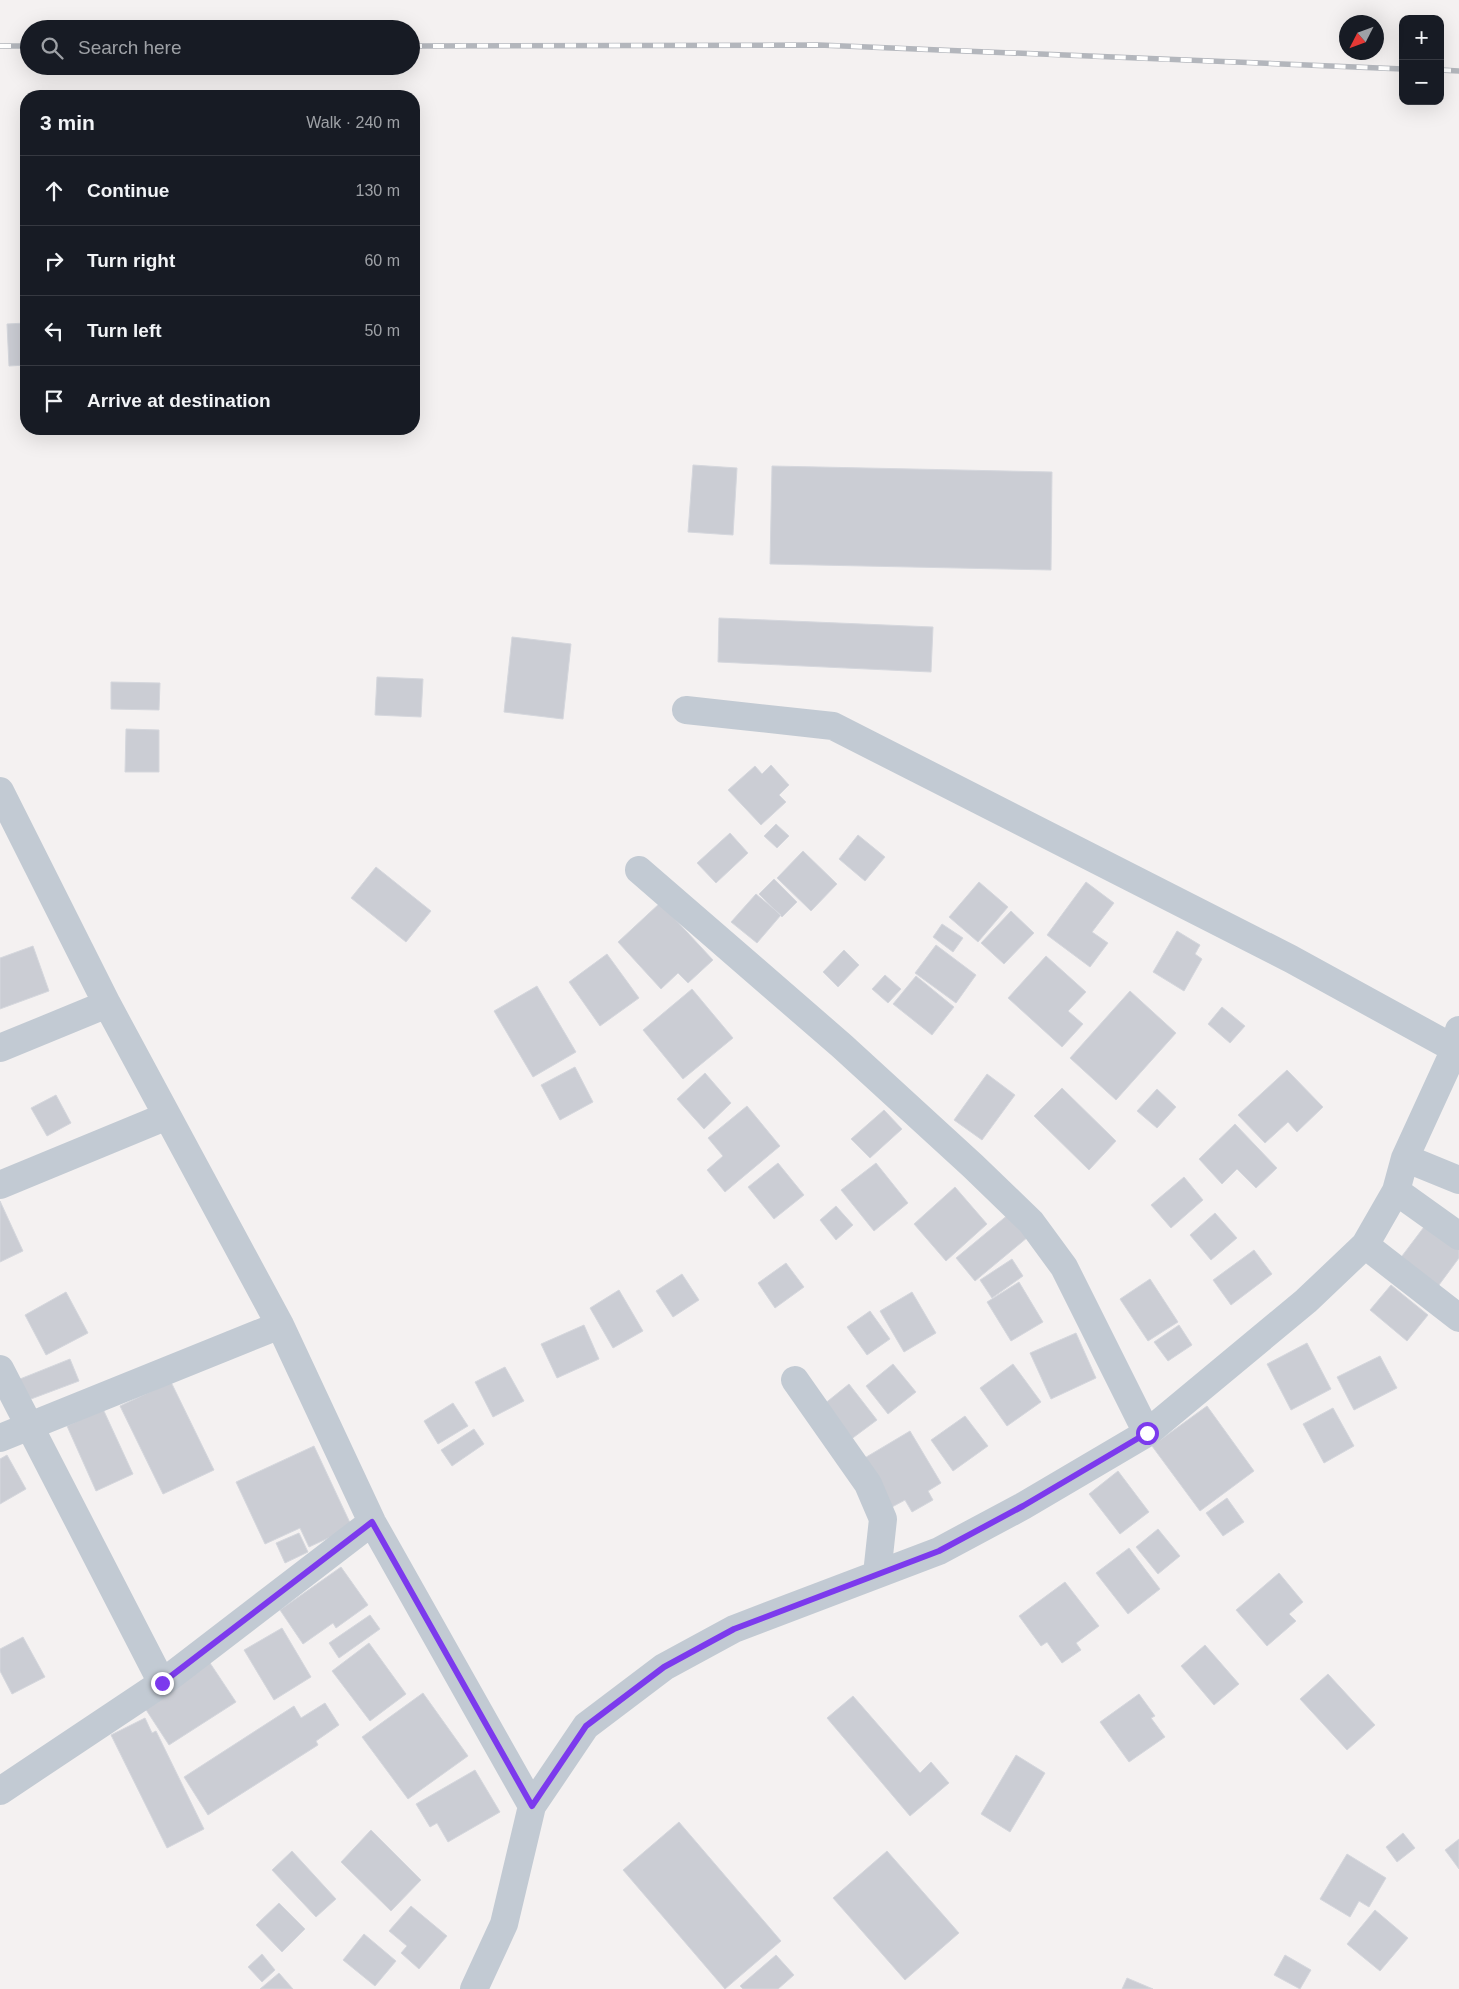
<!DOCTYPE html>
<html lang="en">
<head>
<meta charset="utf-8">
<style>
  body { margin:0; font-family:Helvetica,sans-serif; background:#242831; color:#f1f3f6 }
  .controls { position:absolute; right:15px; top:15px; display:grid; overflow:hidden; border-radius:10px; box-shadow:0 5px 20px #0002 }
  .controls button { width:45px; height:45px; display:grid; place-items:center; padding:0; border:0; border-bottom:1px solid #363941; background:#171b24; color:#f1f3f6; font:25px sans-serif }
  .compass { position:absolute; left:1339px; top:15px; width:45px; height:45px; border-radius:50%; background:#171b24; box-shadow:0 5px 20px #0002; rotate:228deg }
  .stop { position:absolute; width:15px; height:15px; margin:-11px; border:4px solid #7c3aed; border-radius:50%; background:#fff }
  .stop.end { background:#7c3aed; border-color:#fff; box-shadow:0 1px 5px #0008 }
  .list { margin:0; padding:0; list-style:none }
  h2 { display:flex; justify-content:space-between; align-items:center; height:65px; margin:0; padding:0 20px; font-size:21px }
  h2 small { font-size:16px; font-weight:400; color:#9ea1a6 }
  .list li { display:grid; grid-template-columns:32px 1fr auto; gap:15px; align-items:center; box-sizing:border-box; height:70px; padding:0 20px; border-top:1px solid #363941 }
  .list b { display:block; font-size:19px; white-space:nowrap }
  .list em { font-size:16px; font-style:normal; color:#9ea1a6 }
  .icon { flex:none; width:28px; height:28px; fill:none; stroke:currentColor; stroke-width:2; stroke-linecap:round; stroke-linejoin:round }
  .map { position:relative; flex:none; width:1459px; height:1989px; overflow:hidden }
  .search { position:absolute; background:#171b24; box-shadow:0 5px 20px #0002; left:20px; top:20px; width:400px; height:55px; display:flex; align-items:center; gap:12px; box-sizing:border-box; padding:0 18px; border-radius:28px; color:#9ea1a6; font-size:19px }
  .panel { position:absolute; background:#171b24; box-shadow:0 5px 20px #0002; left:20px; top:90px; width:400px; height:345px; border-radius:20px }
  .map>svg:first-child { display:block }
  .building { fill:#cbcdd4; stroke:#d5d7dd }
  .lines { fill:none; stroke-linecap:round; stroke-linejoin:round }
  .minor { stroke:#c2cad3; stroke-width:28 }
  .rail-casing { stroke:#b3b6bc; stroke-width:5.5 }
  .rail { stroke:#fff; stroke-width:4; stroke-dasharray:11; stroke-linecap:butt }
  .route { stroke:#7c3aed; stroke-width:6 }
</style>
</head>
<body>
<div class="map">
<svg width="1459" height="1989" viewBox="0 0 1459 1989">
  <rect width="100%" height="100%" fill="#f4f1f1"/>
  <path class="building" d="M 26,323 L 26,365 L 9,366 L 7,324 Z
    M 693,465 L 737,468 L 733,535 L 688,532 Z
    M 772,466 L 1052,472 L 1051,570 L 770,564 Z
    M 719,618 L 933,627 L 931,672 L 718,662 Z
    M 512,637 L 571,644 L 563,719 L 504,712 Z
    M 377,677 L 423,679 L 421,717 L 375,715 Z
    M 111,682 L 160,683 L 159,710 L 111,709 Z
    M 126,729 L 159,730 L 159,772 L 125,772 Z
    M 771,765 L 789,785 L 779,795 L 786,802 L 761,825 L 728,790 L 755,766 L 762,774 Z
    M 776,824 L 789,836 L 777,848 L 764,836 Z
    M 730,833 L 748,853 L 716,883 L 697,863 Z
    M 858,835 L 885,857 L 865,881 L 839,859 Z
    M 803,851 L 837,884 L 811,911 L 777,878 Z
    M 376,867 L 431,911 L 406,942 L 351,898 Z
    M 774,879 L 797,902 L 782,917 L 759,894 Z
    M 979,882 L 1008,907 L 978,942 L 949,917 Z
    M 1086,882 L 1114,903 L 1092,932 L 1108,943 L 1090,967 L 1047,935 Z
    M 756,894 L 781,915 L 757,943 L 731,922 Z
    M 660,903 L 713,960 L 688,983 L 678,973 L 661,989 L 618,942 Z
    M 1011,911 L 1034,933 L 1004,964 L 981,943 Z
    M 942,924 L 963,938 L 953,952 L 933,937 Z
    M 1177,931 L 1200,945 L 1195,954 L 1202,959 L 1184,991 L 1153,972 Z
    M 936,945 L 976,975 L 956,1003 L 915,973 Z
    M 33,946 L 49,991 L 0,1009 L 0,958 Z
    M 844,950 L 859,965 L 838,987 L 823,972 Z
    M 607,954 L 639,998 L 600,1026 L 569,982 Z
    M 1046,956 L 1086,992 L 1068,1011 L 1083,1024 L 1062,1047 L 1008,998 Z
    M 885,975 L 901,989 L 888,1003 L 872,989 Z
    M 916,976 L 954,1007 L 932,1035 L 893,1004 Z
    M 537,986 L 576,1052 L 533,1077 L 494,1011 Z
    M 692,989 L 733,1038 L 683,1079 L 643,1030 Z
    M 1130,991 L 1176,1033 L 1116,1100 L 1070,1058 Z
    M 1222,1007 L 1245,1026 L 1230,1043 L 1208,1024 Z
    M 575,1067 L 593,1102 L 560,1120 L 541,1085 Z
    M 1287,1070 L 1323,1107 L 1297,1132 L 1288,1122 L 1265,1143 L 1238,1115 Z
    M 705,1073 L 731,1103 L 704,1129 L 677,1099 Z
    M 987,1074 L 1015,1095 L 982,1140 L 954,1120 Z
    M 1062,1088 L 1116,1141 L 1089,1170 L 1034,1116 Z
    M 1157,1089 L 1176,1107 L 1157,1128 L 1137,1111 Z
    M 56,1095 L 71,1123 L 47,1136 L 31,1108 Z
    M 747,1106 L 780,1146 L 725,1192 L 707,1170 L 723,1156 L 708,1138 Z
    M 884,1110 L 902,1129 L 870,1158 L 851,1139 Z
    M 1235,1124 L 1277,1168 L 1256,1188 L 1237,1169 L 1222,1184 L 1199,1159 Z
    M 778,1163 L 804,1195 L 774,1219 L 748,1187 Z
    M 876,1163 L 908,1203 L 874,1231 L 841,1190 Z
    M 1184,1177 L 1203,1200 L 1171,1228 L 1151,1205 Z
    M 955,1187 L 987,1224 L 946,1261 L 914,1224 Z
    M 0,1201 L 23,1251 L 0,1262 Z
    M 836,1206 L 853,1225 L 836,1240 L 820,1220 Z
    M 1215,1213 L 1237,1238 L 1211,1260 L 1190,1235 Z
    M 1009,1214 L 1028,1237 L 975,1281 L 956,1258 Z
    M 1427,1223 L 1459,1246 L 1459,1258 L 1436,1289 L 1399,1260 Z
    M 1254,1250 L 1272,1274 L 1231,1305 L 1213,1280 Z
    M 1012,1259 L 1023,1276 L 992,1298 L 980,1280 Z
    M 786,1263 L 804,1287 L 775,1308 L 758,1283 Z
    M 682,1274 L 699,1300 L 673,1317 L 656,1291 Z
    M 1150,1279 L 1178,1322 L 1148,1341 L 1120,1299 Z
    M 1019,1282 L 1043,1322 L 1011,1341 L 987,1302 Z
    M 1391,1285 L 1428,1315 L 1407,1341 L 1370,1310 Z
    M 619,1290 L 643,1331 L 613,1348 L 590,1308 Z
    M 66,1292 L 88,1333 L 46,1355 L 25,1315 Z
    M 912,1292 L 936,1333 L 904,1352 L 880,1311 Z
    M 870,1311 L 890,1339 L 867,1355 L 847,1327 Z
    M 584,1325 L 599,1359 L 557,1378 L 541,1344 Z
    M 1179,1325 L 1192,1345 L 1168,1361 L 1154,1342 Z
    M 1076,1333 L 1096,1378 L 1051,1399 L 1030,1353 Z
    M 1307,1343 L 1331,1389 L 1291,1410 L 1267,1364 Z
    M 1380,1356 L 1397,1388 L 1354,1410 L 1337,1377 Z
    M 70,1359 L 79,1381 L 23,1402 L 15,1381 Z
    M 893,1364 L 916,1392 L 888,1414 L 866,1386 Z
    M 1013,1364 L 1041,1402 L 1007,1426 L 980,1388 Z
    M 505,1367 L 524,1401 L 493,1417 L 475,1382 Z
    M 171,1382 L 214,1470 L 163,1494 L 120,1406 Z
    M 849,1384 L 877,1420 L 850,1440 L 823,1405 Z
    M 453,1403 L 468,1426 L 438,1444 L 424,1421 Z
    M 1207,1406 L 1254,1471 L 1200,1511 L 1152,1446 Z
    M 1333,1408 L 1354,1446 L 1324,1463 L 1303,1424 Z
    M 103,1409 L 133,1474 L 96,1491 L 67,1426 Z
    M 965,1416 L 988,1446 L 953,1471 L 931,1440 Z
    M 474,1429 L 484,1444 L 452,1466 L 441,1450 Z
    M 910,1431 L 941,1483 L 928,1491 L 933,1500 L 912,1512 L 905,1500 L 892,1507 L 863,1459 Z
    M 314,1446 L 352,1527 L 309,1547 L 300,1528 L 265,1544 L 236,1482 Z
    M 7,1455 L 26,1489 L 0,1504 L 0,1459 Z
    M 1118,1471 L 1149,1512 L 1120,1534 L 1089,1494 Z
    M 1227,1498 L 1244,1522 L 1223,1536 L 1206,1513 Z
    M 1158,1529 L 1180,1556 L 1158,1574 L 1136,1547 Z
    M 299,1533 L 308,1552 L 285,1563 L 276,1543 Z
    M 1129,1548 L 1160,1589 L 1128,1614 L 1096,1573 Z
    M 341,1567 L 368,1605 L 336,1628 L 333,1623 L 303,1644 L 280,1610 Z
    M 1279,1573 L 1303,1602 L 1289,1614 L 1296,1621 L 1267,1646 L 1236,1610 Z
    M 1065,1582 L 1099,1626 L 1076,1643 L 1081,1650 L 1062,1663 L 1047,1642 L 1041,1646 L 1019,1616 Z
    M 370,1615 L 380,1629 L 339,1658 L 329,1643 Z
    M 282,1628 L 311,1677 L 274,1700 L 244,1650 Z
    M 23,1637 L 45,1677 L 12,1694 L 0,1671 L 0,1649 Z
    M 369,1643 L 406,1694 L 370,1721 L 332,1671 Z
    M 1205,1645 L 1239,1684 L 1214,1705 L 1181,1666 Z
    M 208,1660 L 236,1702 L 169,1745 L 141,1702 Z
    M 1328,1674 L 1375,1725 L 1347,1750 L 1300,1699 Z
    M 423,1693 L 468,1756 L 408,1799 L 362,1737 Z
    M 1139,1694 L 1155,1716 L 1151,1718 L 1165,1737 L 1129,1762 L 1100,1722 Z
    M 853,1696 L 920,1773 L 931,1762 L 949,1783 L 910,1816 L 827,1718 Z
    M 325,1703 L 339,1725 L 316,1741 L 318,1745 L 208,1815 L 184,1777 L 294,1706 L 301,1718 Z
    M 145,1718 L 152,1733 L 156,1731 L 204,1829 L 167,1848 L 111,1735 Z
    M 1016,1755 L 1045,1773 L 1010,1832 L 981,1814 Z
    M 475,1770 L 500,1812 L 448,1842 L 437,1823 L 430,1827 L 416,1804 Z
    M 679,1822 L 781,1941 L 725,1989 L 623,1870 Z
    M 371,1830 L 421,1880 L 391,1911 L 341,1862 Z
    M 1403,1833 L 1415,1848 L 1397,1862 L 1386,1847 Z
    M 1459,1839 L 1459,1869 L 1445,1850 Z
    M 292,1851 L 336,1899 L 316,1917 L 272,1870 Z
    M 887,1851 L 959,1933 L 905,1980 L 833,1898 Z
    M 1347,1854 L 1386,1878 L 1369,1907 L 1359,1901 L 1350,1917 L 1320,1899 Z
    M 279,1903 L 305,1929 L 282,1952 L 256,1925 Z
    M 411,1906 L 447,1936 L 419,1969 L 401,1953 L 407,1946 L 389,1931 Z
    M 1375,1910 L 1408,1938 L 1380,1971 L 1347,1944 Z
    M 364,1934 L 396,1961 L 375,1986 L 343,1960 Z
    M 262,1954 L 275,1970 L 262,1982 L 248,1967 Z
    M 776,1955 L 794,1975 L 778,1989 L 743,1989 L 740,1986 Z
    M 1285,1955 L 1311,1970 L 1300,1989 L 1274,1975 Z
    M 279,1973 L 293,1989 L 260,1989 Z
    M 1127,1978 L 1153,1989 L 1122,1989 Z"/>
  <g class="lines">
    <path class="minor" d="M 686,710 L 833,726 L 1291,959 L 1455,1049
      M 0,791 L 107,1004 L 280,1325 L 372,1522 L 532,1806
      M 639,870 L 842,1046 L 973,1166 L 1031,1222 L 1064,1267 L 1147,1433
      M 0,1048 L 107,1004
      M 1405,1158 L 1459,1180
      M 0,1185 L 167,1116
      M 1396,1191 L 1459,1236
      M 1365,1245 L 1459,1318
      M 0,1369 L 162,1683
      M 795,1380 L 868,1484 L 883,1519 L 877,1574
      M 0,1438 L 280,1325
      M 0,1791 L 162,1683 L 372,1522
      M 474,1989 L 504,1924 L 532,1806 L 586,1726 L 664,1667 L 734,1629 L 939,1551 L 1023,1506 L 1147,1433 L 1306,1301 L 1365,1245 L 1396,1191 L 1405,1158 L 1455,1049 L 1459,1030"/>
    <g class="rail-casing">
      <path id="rail" d="M 0,46 L 29,46
        M 411,46 L 819,45 L 1403,69
        M 1440,70 L 1459,71"/>
    </g>
    <use href="#rail" class="rail"/>
  </g>
  <g class="lines">
    <path class="route" d="M 162,1683 L 372,1522 L 532,1806 L 586,1726 L 664,1667 L 734,1629 L 939,1551 L 1023,1506 L 1147,1433"/>
  </g>
</svg>
<div class="controls">
<button>+</button>
<button>−</button>
</div>
<svg class="compass" viewBox="-18 -18 36 36"><path d="M0-13l5 13h-10z" fill="#e53935"/><path d="M0 13l5-13h-10z" fill="#9ea1a6"/></svg>
<div class="stop" style="left:1147px;top:1433px"></div>
<div class="stop end" style="left:162px;top:1683px"></div>
<div class="search"><svg class="icon" aria-label="search" viewBox="0 0 24 24"><circle cx="10" cy="10" r="6"/><path d="M15 15l6 6"/></svg>Search here</div>
<section class="panel">
<h2>3 min<small>Walk · 240 m</small></h2>
<ul class="list">
<li><svg class="icon" aria-label="ahead" viewBox="0 0 24 24"><path d="M12 20V5M6 11l6-6 6 6"/></svg><div><b>Continue</b></div><em>130 m</em></li>
<li><svg class="icon" aria-label="right" viewBox="0 0 24 24"><path d="M7 20v-9h11M14 6l5 5-5 5"/></svg><div><b>Turn right</b></div><em>60 m</em></li>
<li><svg class="icon" aria-label="left" viewBox="0 0 24 24"><path d="M17 20v-9H6M10 6l-5 5 5 5"/></svg><div><b>Turn left</b></div><em>50 m</em></li>
<li><svg class="icon" aria-label="arrive" viewBox="0 0 24 24"><path d="M6 21V4h12l-3 4 3 4H6"/></svg><div><b>Arrive at destination</b></div></li>
</ul>
</section>
</div>
</body>
</html>
